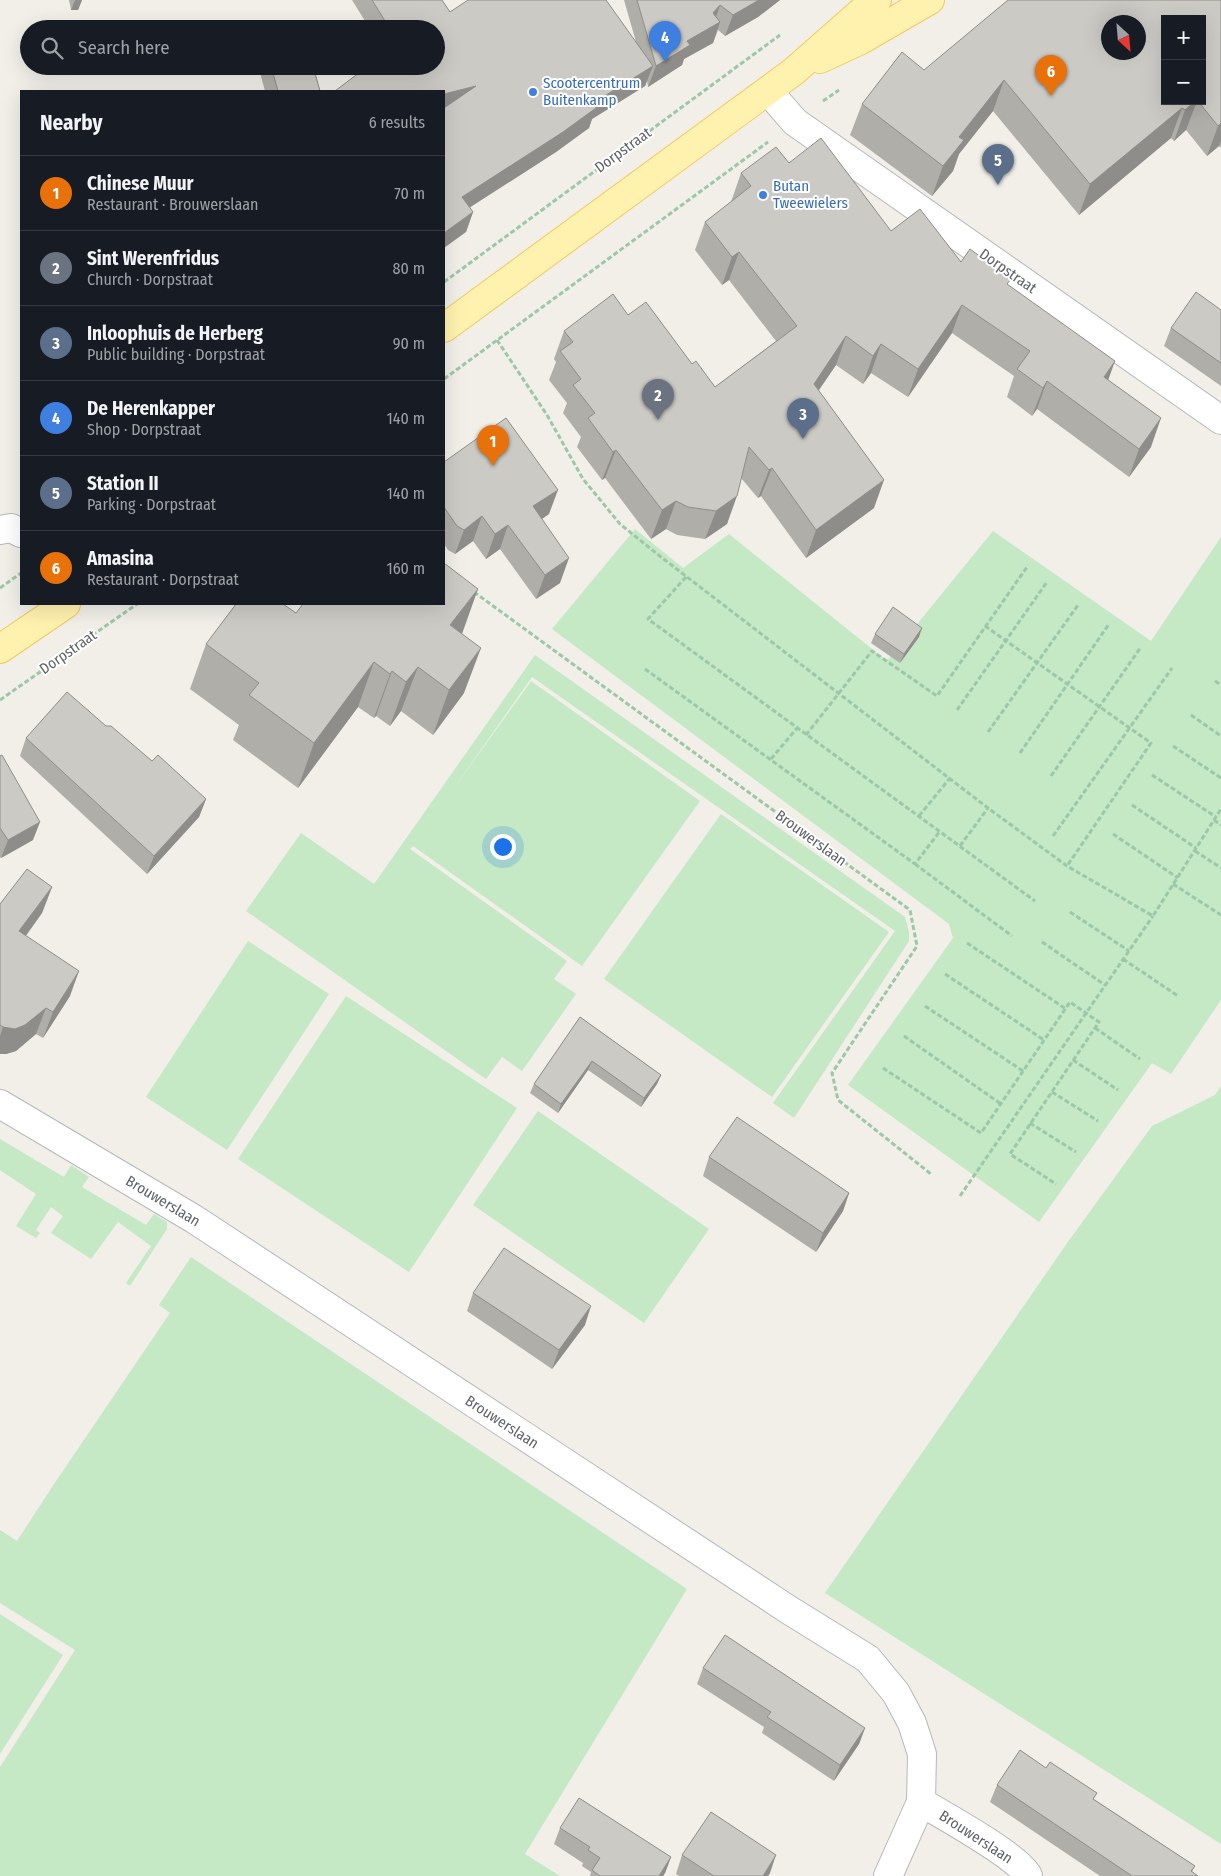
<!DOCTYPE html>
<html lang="en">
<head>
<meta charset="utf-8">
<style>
  body { margin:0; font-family:"Fira Sans Condensed",sans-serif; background:#20242c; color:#f1f3f6 }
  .controls { position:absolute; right:15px; top:15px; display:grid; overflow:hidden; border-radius:0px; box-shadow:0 5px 20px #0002 }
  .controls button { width:45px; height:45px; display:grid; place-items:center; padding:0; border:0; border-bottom:1px solid #363941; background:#171b24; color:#f1f3f6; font:25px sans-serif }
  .compass { position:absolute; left:1101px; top:15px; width:45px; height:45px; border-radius:50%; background:#171b24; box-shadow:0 5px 20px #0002; rotate:154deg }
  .you { position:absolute; left:502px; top:846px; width:18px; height:18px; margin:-12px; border:4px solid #fff; border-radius:50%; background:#1a73e8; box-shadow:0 0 0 8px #1a73e833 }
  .badge { display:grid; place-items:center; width:32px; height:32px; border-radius:50%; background:#8c9099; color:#fff; font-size:16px; font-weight:700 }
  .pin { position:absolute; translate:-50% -41px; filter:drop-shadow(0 1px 2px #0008) }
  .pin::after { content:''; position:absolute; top:26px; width:18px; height:15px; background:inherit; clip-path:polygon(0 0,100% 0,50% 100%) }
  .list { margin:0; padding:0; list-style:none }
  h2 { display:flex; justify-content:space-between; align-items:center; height:65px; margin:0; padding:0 20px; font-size:21px }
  h2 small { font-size:16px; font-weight:400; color:#9ea1a6 }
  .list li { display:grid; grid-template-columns:32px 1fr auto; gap:15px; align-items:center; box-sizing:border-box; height:75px; padding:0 20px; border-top:1px solid #363941 }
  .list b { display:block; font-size:19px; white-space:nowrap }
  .list p { margin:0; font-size:16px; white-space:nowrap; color:#9ea1a6 }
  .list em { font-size:16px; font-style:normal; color:#9ea1a6 }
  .icon { flex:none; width:28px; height:28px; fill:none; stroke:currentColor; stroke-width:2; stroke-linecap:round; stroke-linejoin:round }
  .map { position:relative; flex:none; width:1221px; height:1876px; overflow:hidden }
  .search { position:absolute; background:#171b24; box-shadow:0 5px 20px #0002; left:20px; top:20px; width:425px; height:55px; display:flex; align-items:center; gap:12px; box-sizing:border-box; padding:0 18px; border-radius:28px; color:#9ea1a6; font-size:19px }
  .panel { position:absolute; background:#171b24; box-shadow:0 5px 20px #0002; left:20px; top:90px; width:425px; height:515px; border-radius:0px }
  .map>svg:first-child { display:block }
  .green { fill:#c5e8c5 }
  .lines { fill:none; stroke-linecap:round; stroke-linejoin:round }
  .street-casing { stroke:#b5b8bc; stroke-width:30 }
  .primary-casing { stroke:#f2c960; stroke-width:30 }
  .path { stroke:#9cc7a9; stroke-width:3; stroke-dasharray:5 2.5; stroke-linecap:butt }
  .street { stroke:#fff; stroke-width:28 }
  .primary { stroke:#fff2af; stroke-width:28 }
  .wall { fill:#afaea9; fill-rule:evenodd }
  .shaded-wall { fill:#8f8d8a }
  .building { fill:#cccac5; stroke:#8f8d8a; fill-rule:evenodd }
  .shop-dot { fill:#3f7fe0; stroke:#fff; stroke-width:2 }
  .labels { text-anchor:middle; stroke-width:4; stroke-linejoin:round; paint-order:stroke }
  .shop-label { font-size:15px; fill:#366cbe; stroke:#fff; text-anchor:start }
  .street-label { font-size:15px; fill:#5f6368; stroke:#fff }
</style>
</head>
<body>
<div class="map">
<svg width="1221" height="1876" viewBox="0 0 1221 1876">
  <rect width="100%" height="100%" fill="#f1efe8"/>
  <path class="green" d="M 635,529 L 683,568 L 729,534 L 887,661 L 993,531 L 1151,641 L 1221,537 L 1221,1000 L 1171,1074 L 1152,1063 L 1039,1222 L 848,1085 L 953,938 L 949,924 L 552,629 Z
    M 535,655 L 905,917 L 909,932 L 909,941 L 794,1118 L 773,1103 L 895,931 L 532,677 L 449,795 L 531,681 L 700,801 L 582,966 L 413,846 L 410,849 L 567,961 L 554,979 L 576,994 L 522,1071 L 502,1057 L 486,1079 L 246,911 L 301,833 L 374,884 Z
    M 721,814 L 889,932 L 772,1097 L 604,979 Z
    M 248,941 L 329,994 L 227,1150 L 146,1097 Z
    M 346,996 L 517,1108 L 409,1272 L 238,1159 Z
    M 1221,1086 L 1221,1844 L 825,1593 L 1070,1239 L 1152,1126 L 1215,1095 Z
    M 538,1111 L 709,1229 L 644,1323 L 473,1205 Z
    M 0,1139 L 64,1177 L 71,1165 L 89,1177 L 82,1187 L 146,1225 L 154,1214 L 167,1222 L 167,1229 L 130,1286 L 126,1283 L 151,1246 L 118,1222 L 91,1259 L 51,1233 L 63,1216 L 51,1207 L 36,1230 L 40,1233 L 36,1238 L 16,1226 L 36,1194 L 0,1170 Z
    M 191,1257 L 687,1589 L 525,1854 L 560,1876 L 0,1876 L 0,1767 L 75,1650 L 0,1603 L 0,1530 L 17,1541 L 52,1487 L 170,1313 L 159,1305 Z
    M 0,1614 L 63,1655 L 0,1754 Z"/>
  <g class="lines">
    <g class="street-casing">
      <path id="street" d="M 768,91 L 795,122 L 1221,420
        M 0,530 L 11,528 L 21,533
        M 0,1104 L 194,1219 L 789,1610 L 868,1659 L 896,1693 L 912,1723 L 922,1754 L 921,1802 C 944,1816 1018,1856 1028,1876
        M 888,1876 L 921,1802"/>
    </g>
    <g class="primary-casing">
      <path id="primary" d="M 820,59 L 861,40 L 930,0
        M 444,328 L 793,72 L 860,13 L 877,0
        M 0,649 L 66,604"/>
    </g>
    <path class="path" d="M 823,101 L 839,90
      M 444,282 L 780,35
      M 497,340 L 547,415 L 583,479 L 620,524 L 661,557 L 988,808 L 1067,866 L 1153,916 L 1221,809
      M 444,379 L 768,142
      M 686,577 L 648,619 L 1035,901
      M 0,588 L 21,573
      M 474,592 L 910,910 L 917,946 L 832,1073 L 838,1100 L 931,1174
      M 985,626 L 1151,743 L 1067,866
      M 645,669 L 915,864 L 940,831
      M 1215,681 L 1221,685
      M 0,700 L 137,604
      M 957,710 L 1047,582
      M 1191,715 L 1221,736
      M 988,732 L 1078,605
      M 806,735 L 872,651 L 937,696 L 1027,567
      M 1173,746 L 1221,778
      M 1020,753 L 1109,624
      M 771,759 L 797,728
      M 1152,775 L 1216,817
      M 1051,776 L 1141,647
      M 1132,805 L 1196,848
      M 919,816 L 950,778
      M 1214,820 L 1221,825
      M 1113,834 L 1178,878
      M 1053,836 L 1172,668
      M 960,846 L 988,808
      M 1195,851 L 1221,868
      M 915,864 L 1012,936
      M 1173,884 L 1221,915
      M 1070,912 L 1129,951
      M 1042,942 L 1105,985
      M 967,943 L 1066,1009
      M 1123,959 L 1178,996
      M 945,974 L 1044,1040
      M 925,1006 L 1023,1071
      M 1095,1028 L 1140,1059
      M 904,1036 L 1001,1104
      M 1073,1060 L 1118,1090
      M 883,1068 L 981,1133 L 1070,1002 L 1099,1022 L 1010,1154 L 1056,1184
      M 1052,1092 L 1098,1121
      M 1030,1123 L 1076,1152
      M 960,1196 L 1153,916"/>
    <use href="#street" class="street"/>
    <use href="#primary" class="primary"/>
  </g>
  <path class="wall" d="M 69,0 L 82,0 L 78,10 L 71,10 Z
    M 352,0 L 442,0 L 450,12 L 636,42 L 624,0 L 780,0 L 758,17 L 725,36 L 718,30 L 713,43 L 684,59 L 682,65 L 648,87 L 647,81 L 645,86 L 592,119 L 589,128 L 556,152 L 470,207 L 473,212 L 466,232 L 436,29 L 370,29 Z
    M 1221,0 L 1221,148 L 1219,146 L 1207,156 L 1186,130 L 1174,141 L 1171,138 L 1079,215 L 993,111 L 959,154 L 953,171 L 932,196 L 850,135 L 862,104 L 924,70 ZM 1202,19 L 1202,101 L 1165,101 Z
    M 260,66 L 313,66 L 320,91 L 265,91 L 259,69 Z
    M 789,163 L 891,231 L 961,262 L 1008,285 L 1108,380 L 1151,447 L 1129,477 L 1037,409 L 1032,416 L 1007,397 L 1014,376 L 952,333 L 908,397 L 871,373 L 863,384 L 836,365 L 818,391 L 874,508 L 806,558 L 761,496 L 758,498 L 741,478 L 727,524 L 705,539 L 677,535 L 666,529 L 651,539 L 605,478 L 602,480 L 577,447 L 581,437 L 563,413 L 567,403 L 549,380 L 556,362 L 554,359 L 564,331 L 628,315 L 692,364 L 715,387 L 776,341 L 729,280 L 722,285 L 695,250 L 705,222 L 731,202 L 741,173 Z
    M 1221,310 L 1221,386 L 1164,346 L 1171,328 Z
    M 444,462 L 549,514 L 542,519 L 560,583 L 536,599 L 500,549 L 486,559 L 473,541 L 455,554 L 448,550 L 444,544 Z
    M 296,613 L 462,634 L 464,693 L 433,735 L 401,711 L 390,726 L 376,716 L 374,718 L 358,707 L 298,788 L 233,740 L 239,725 L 190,689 L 206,644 Z
    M 875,634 L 919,637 L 900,663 L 871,643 Z
    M 106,726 L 152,761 L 206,799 L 199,817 L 147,874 L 20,756 L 26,738 Z
    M 0,756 L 33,840 L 1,858 L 0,857 Z
    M 52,887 L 42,913 L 26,936 L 70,996 L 43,1038 L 36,1034 L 16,1051 L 6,1054 L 0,1054 L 0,904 Z
    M 580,1017 L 661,1075 L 657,1084 L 641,1107 L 588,1070 L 558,1113 L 530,1093 L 534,1084 Z
    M 709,1157 L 849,1193 L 843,1211 L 816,1252 L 703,1176 Z
    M 473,1293 L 585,1325 L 552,1369 L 467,1311 Z
    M 703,1668 L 865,1728 L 859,1744 L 834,1781 L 762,1733 L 764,1727 L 697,1684 Z
    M 997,1785 L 1095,1800 L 1195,1866 L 1192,1872 L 1198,1876 L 1100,1876 L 990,1802 Z
    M 560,1828 L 671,1857 L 665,1873 L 663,1876 L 590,1876 L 591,1872 L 582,1866 L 583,1863 L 554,1844 Z
    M 682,1855 L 770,1873 L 768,1876 L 679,1876 L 676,1874 Z"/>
  <path class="shaded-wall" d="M 75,0 L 82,0 L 78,10 L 71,10 Z
    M 759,0 L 780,0 L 758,17 L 725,36 L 733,15 Z
    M 720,5 L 713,26 L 720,22 L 713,43 L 684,59 L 682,65 L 648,87 L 656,66 Z
    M 653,66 L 645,86 L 592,119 L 589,128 L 556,152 L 455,217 L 462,197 L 598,100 Z
    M 1004,80 L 993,111 L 959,154 L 953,171 L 932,196 L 943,166 L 959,137 Z
    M 476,86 L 444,113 L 444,94 Z
    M 1195,101 L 1197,101 L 1186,130 L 1174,141 L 1185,110 Z
    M 1182,108 L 1171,138 L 1079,215 L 1090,184 Z
    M 1221,123 L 1221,141 L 1219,146 L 1207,156 L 1218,126 Z
    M 473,212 L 466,232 L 444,248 L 444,233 Z
    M 739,252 L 729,280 L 722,285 L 732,257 Z
    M 962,305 L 952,333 L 908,397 L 918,369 Z
    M 846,336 L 836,365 L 804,412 L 814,384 Z
    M 881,344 L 871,373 L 863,384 L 873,356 Z
    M 1115,361 L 1105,389 L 1104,377 Z
    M 1047,381 L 1037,409 L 1032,416 L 1043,388 Z
    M 1161,418 L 1151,447 L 1129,477 L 1139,449 Z
    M 616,450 L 605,478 L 602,480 L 613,452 Z
    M 772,468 L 761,496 L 758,498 L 769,470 Z
    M 884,480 L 874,508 L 806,558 L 816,530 Z
    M 558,490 L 549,514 L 524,531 L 533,506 Z
    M 737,496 L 727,524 L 705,539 L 716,511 Z
    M 676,501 L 666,529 L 651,539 L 662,510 Z
    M 482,516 L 473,541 L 455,554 L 464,530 Z
    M 508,525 L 500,549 L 486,559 L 495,534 Z
    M 569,558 L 560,583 L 536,599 L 545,575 Z
    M 478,589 L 462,634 L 450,625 Z
    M 922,628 L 919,637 L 900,663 L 904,654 Z
    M 481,648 L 464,693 L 433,735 L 449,690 Z
    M 374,662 L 358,707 L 298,788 L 314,743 Z
    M 418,667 L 401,711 L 390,726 L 406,682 Z
    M 392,671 L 376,716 L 374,718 L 390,674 Z
    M 206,799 L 199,817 L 147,874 L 154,856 Z
    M 40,822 L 33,840 L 1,858 L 8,840 Z
    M 52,887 L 42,913 L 10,957 L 19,931 Z
    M 79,971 L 70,996 L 43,1038 L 53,1012 Z
    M 46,1008 L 36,1034 L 16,1051 L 6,1054 L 0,1054 L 0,1036 L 3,1027 Z
    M 592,1061 L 588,1070 L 558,1113 L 561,1104 Z
    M 661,1075 L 657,1084 L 641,1107 L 644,1098 Z
    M 849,1193 L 843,1211 L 816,1252 L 823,1233 Z
    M 591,1306 L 585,1325 L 552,1369 L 559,1350 Z
    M 865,1728 L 859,1744 L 834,1781 L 840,1765 Z
    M 776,1855 L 770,1873 L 768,1876 L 763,1876 Z
    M 671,1857 L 665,1873 L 663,1876 L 659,1876 Z"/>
  <path class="building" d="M 372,0 L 442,0 L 450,12 L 468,0 L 606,0 L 653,66 L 598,100 L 596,108 L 563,132 L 462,197 L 473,212 L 444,233 L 444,108 L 476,86 L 444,94 L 444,91 L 335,91 L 368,66 L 436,66 L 436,29 L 390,29 Z
    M 637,0 L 759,0 L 733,15 L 720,5 L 713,13 L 720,22 L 687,41 L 690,45 L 656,66 Z
    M 1008,0 L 1221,0 L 1221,123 L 1218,126 L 1198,101 L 1202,101 L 1202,19 L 1165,19 L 1165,101 L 1195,101 L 1185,110 L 1182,108 L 1090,184 L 1004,80 L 959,137 L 964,140 L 943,166 L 862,104 L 902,52 L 924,70 ZM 1108,22 L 1138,22 L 1138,52 L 1108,52 Z
    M 271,66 L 313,66 L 320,91 L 278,91 Z
    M 821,138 L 891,231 L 920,209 L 961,262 L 970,249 L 1011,279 L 1007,284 L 1115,361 L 1104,377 L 1161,418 L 1139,449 L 1047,381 L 1043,388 L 1017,369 L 1030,351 L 962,305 L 918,369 L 881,344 L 873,356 L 846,336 L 814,384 L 884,480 L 816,530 L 772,468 L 769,470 L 749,447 L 737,496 L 716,511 L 688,507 L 676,501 L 662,510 L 616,450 L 613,452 L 588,418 L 595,413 L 573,385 L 581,379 L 560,351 L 573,342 L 564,331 L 613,294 L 628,315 L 646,302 L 692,364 L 696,361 L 715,387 L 797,326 L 739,252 L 732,257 L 705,222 L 751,186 L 741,173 L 776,147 L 789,163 Z
    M 1196,292 L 1221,310 L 1221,363 L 1171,328 Z
    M 506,418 L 558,490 L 533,506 L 569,558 L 545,575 L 508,525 L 495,534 L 482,516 L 464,530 L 457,526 L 444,507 L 444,462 Z
    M 444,563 L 478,589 L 450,625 L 481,648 L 449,690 L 418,667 L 406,682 L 392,671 L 390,674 L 374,662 L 314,743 L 249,695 L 259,683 L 206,644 L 236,604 L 283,604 L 296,613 L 303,604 L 444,604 Z
    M 893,607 L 922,628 L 904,654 L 875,634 Z
    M 67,692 L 106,726 L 111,726 L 152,761 L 158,755 L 206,799 L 154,856 L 26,738 Z
    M 2,755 L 40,822 L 8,840 L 0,828 L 0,756 Z
    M 27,869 L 52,887 L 19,931 L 79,971 L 53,1012 L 46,1008 L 25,1025 L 15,1029 L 3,1027 L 0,1025 L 0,904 Z
    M 580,1017 L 661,1075 L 644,1098 L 592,1061 L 561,1104 L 534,1084 Z
    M 737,1117 L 849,1193 L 823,1233 L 709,1157 Z
    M 504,1248 L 591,1306 L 559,1350 L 473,1293 Z
    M 725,1635 L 865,1728 L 840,1765 L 767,1717 L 771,1712 L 703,1668 Z
    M 1020,1750 L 1046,1768 L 1050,1762 L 1097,1793 L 1093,1799 L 1195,1866 L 1191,1871 L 1198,1876 L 1132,1876 L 997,1785 Z
    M 579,1798 L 671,1857 L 659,1876 L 600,1876 L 592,1870 L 600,1858 L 588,1850 L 590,1847 L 560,1828 Z
    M 711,1812 L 776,1855 L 763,1876 L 714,1876 L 682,1855 Z"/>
  <g class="shop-dot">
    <circle cx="533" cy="92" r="5"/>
    <circle cx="763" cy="195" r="5"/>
  </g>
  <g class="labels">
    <g class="shop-label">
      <text x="543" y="88">Scootercentrum<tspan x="543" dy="17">Buitenkamp</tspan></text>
      <text x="773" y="191">Butan<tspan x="773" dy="17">Tweewielers</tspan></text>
    </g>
    <g class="street-label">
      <text transform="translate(623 150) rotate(-36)" y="5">Dorpstraat</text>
      <text transform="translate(1008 271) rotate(35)" y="5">Dorpstraat</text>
      <text transform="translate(68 652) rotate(-35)" y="5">Dorpstraat</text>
      <text transform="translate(811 838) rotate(36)" y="5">Brouwerslaan</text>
      <text transform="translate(163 1201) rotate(31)" y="5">Brouwerslaan</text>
      <text transform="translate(502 1422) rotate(33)" y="5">Brouwerslaan</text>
      <text transform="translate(976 1837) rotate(33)" y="5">Brouwerslaan</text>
    </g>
  </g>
</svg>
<div class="controls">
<button>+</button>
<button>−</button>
</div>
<svg class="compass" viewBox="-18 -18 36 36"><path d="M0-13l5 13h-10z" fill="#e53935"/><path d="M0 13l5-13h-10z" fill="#9ea1a6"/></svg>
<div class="you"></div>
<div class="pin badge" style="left:493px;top:466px;background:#e8710a">1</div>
<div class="pin badge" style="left:658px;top:420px;background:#6b7280">2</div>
<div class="pin badge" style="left:803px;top:439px;background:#5c6f8a">3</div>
<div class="pin badge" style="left:665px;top:62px;background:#3f7fe0">4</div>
<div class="pin badge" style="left:998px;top:185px;background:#5c6f8a">5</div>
<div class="pin badge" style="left:1051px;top:96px;background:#e8710a">6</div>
<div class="search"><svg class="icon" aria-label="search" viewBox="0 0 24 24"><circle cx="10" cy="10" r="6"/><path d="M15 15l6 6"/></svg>Search here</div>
<section class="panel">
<h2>Nearby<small>6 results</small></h2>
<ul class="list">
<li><span class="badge" style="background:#e8710a">1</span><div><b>Chinese Muur</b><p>Restaurant · Brouwerslaan</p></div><em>70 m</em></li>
<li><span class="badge" style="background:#6b7280">2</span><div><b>Sint Werenfridus</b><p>Church · Dorpstraat</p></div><em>80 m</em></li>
<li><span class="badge" style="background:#5c6f8a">3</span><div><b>Inloophuis de Herberg</b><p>Public building · Dorpstraat</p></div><em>90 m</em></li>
<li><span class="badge" style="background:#3f7fe0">4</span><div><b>De Herenkapper</b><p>Shop · Dorpstraat</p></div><em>140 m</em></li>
<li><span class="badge" style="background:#5c6f8a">5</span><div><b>Station II</b><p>Parking · Dorpstraat</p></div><em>140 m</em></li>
<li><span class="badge" style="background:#e8710a">6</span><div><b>Amasina</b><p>Restaurant · Dorpstraat</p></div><em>160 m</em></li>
</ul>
</section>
</div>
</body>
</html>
